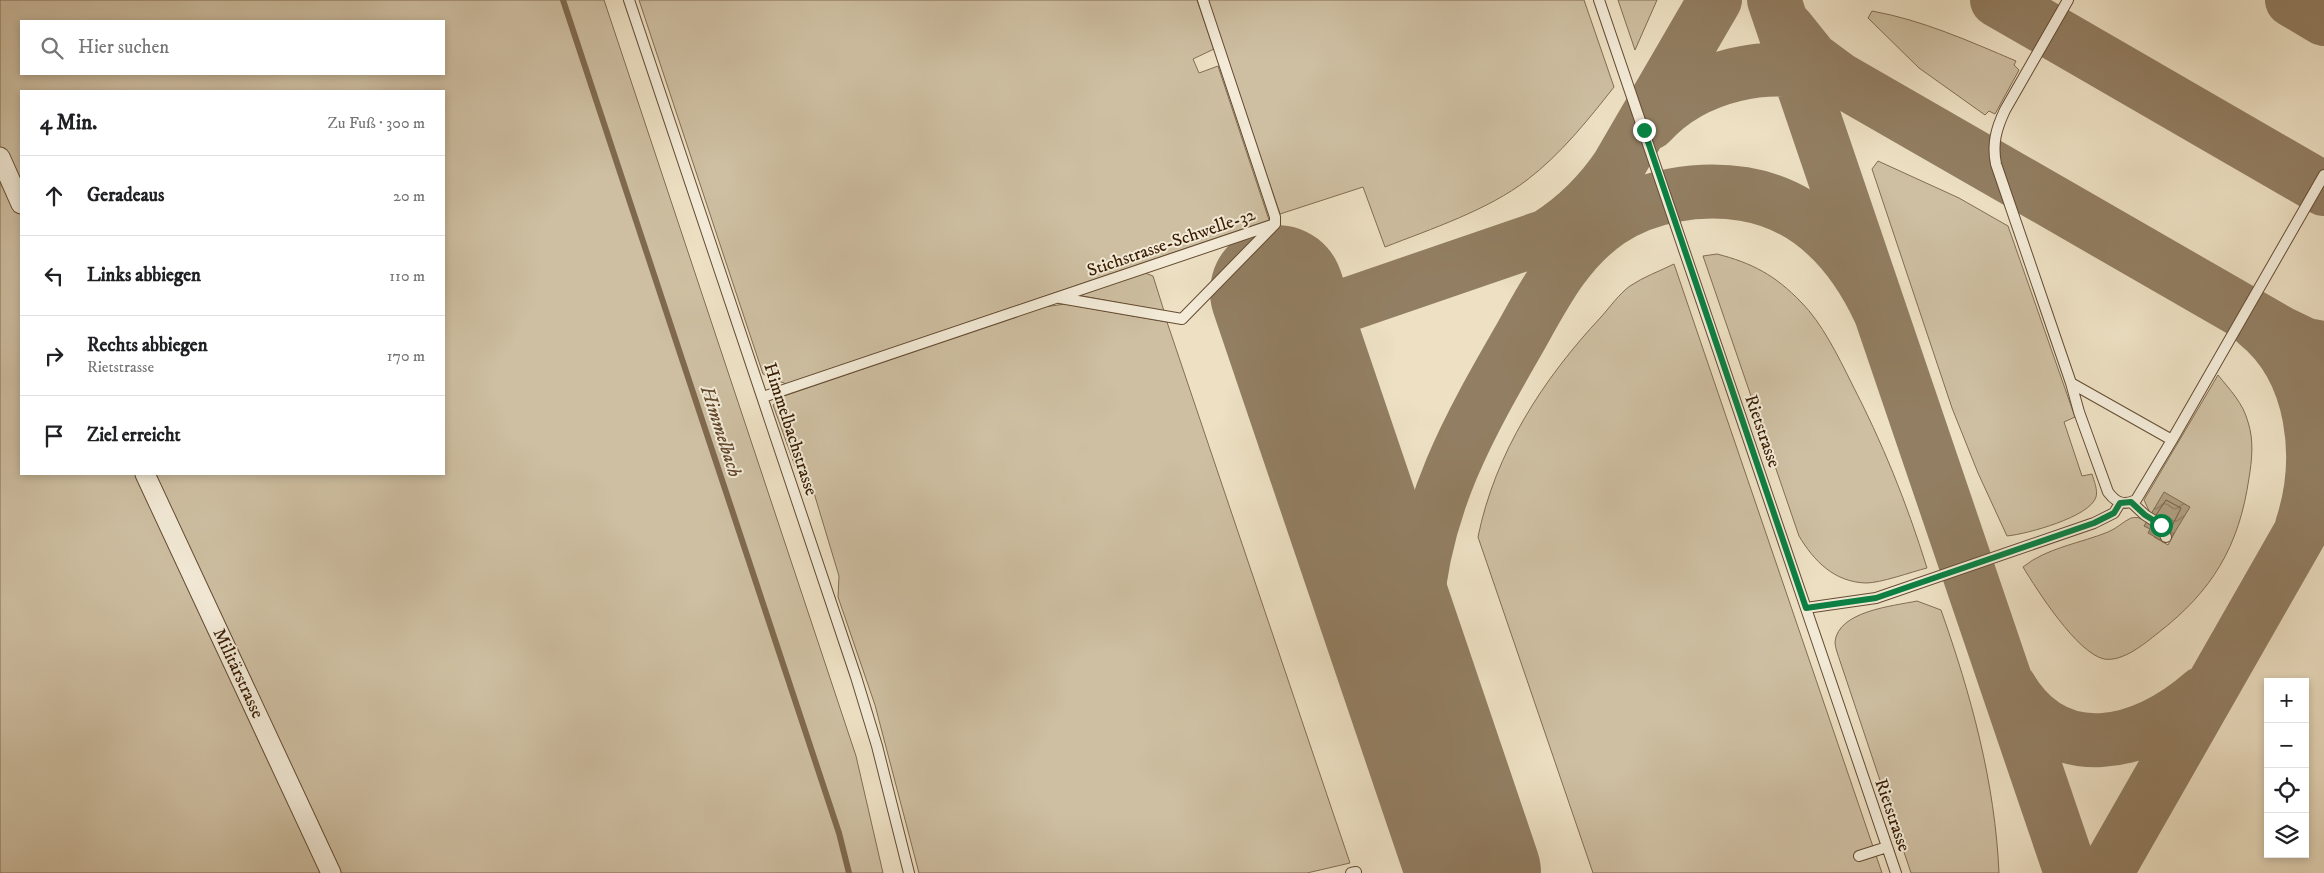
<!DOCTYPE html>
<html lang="de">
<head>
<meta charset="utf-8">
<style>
  body { margin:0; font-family:"IM FELL DW Pica",serif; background:#f2f2f2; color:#202124 }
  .controls { position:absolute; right:15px; bottom:15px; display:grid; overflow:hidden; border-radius:0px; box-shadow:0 2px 8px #0003 }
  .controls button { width:45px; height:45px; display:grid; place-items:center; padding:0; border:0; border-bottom:1px solid #e0e0e0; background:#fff; color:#202124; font:25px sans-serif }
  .stop { position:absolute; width:15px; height:15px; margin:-11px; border:4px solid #0b8043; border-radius:50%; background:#fff }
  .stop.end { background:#0b8043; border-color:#fff; box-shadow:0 1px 5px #0008 }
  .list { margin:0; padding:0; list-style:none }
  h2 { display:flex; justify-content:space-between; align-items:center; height:65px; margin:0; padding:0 20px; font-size:21px }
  h2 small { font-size:16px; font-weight:400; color:#757577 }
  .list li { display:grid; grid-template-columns:32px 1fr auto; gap:15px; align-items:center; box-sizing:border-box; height:80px; padding:0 20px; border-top:1px solid #e0e0e0 }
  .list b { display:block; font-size:19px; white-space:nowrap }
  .list p { margin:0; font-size:16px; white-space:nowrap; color:#757577 }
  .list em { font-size:16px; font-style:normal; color:#757577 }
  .icon { flex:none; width:28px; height:28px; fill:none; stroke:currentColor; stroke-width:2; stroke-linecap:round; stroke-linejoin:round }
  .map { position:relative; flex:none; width:2324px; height:873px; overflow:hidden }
  .search { position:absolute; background:#fff; box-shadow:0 2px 8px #0003; left:20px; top:20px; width:425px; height:55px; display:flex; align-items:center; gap:12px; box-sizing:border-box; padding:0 18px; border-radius:0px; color:#757577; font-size:19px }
  .panel { position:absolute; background:#fff; box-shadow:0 2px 8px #0003; left:20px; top:90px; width:425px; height:385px; border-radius:0px }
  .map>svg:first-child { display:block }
  .grass { fill:#cebfa2; stroke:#836d52; fill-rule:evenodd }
  .water { fill:url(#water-waves); stroke:#7f694e }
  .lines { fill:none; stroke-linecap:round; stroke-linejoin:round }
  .shore { stroke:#745c41; stroke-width:1 }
  .stream { stroke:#7f694e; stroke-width:6 }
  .taxiway { stroke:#927e62; stroke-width:54 }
  .runway { stroke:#927e62; stroke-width:134 }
  .service-casing { stroke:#654c32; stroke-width:12 }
  .minor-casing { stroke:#654c32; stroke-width:21 }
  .service { stroke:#f3ebd8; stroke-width:10 }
  .minor { stroke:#f3ebd8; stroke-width:19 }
  .route { stroke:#0b8043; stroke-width:6 }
  .labels { text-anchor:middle; stroke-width:4; stroke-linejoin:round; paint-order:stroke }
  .street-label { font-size:18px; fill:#381b01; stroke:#f3ebd8 }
  .water-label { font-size:19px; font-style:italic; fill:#62482e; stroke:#f3ebd8 }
</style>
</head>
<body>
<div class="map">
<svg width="2324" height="873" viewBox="0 0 2324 873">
  <defs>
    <pattern id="water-waves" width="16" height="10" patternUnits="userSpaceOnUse" patternTransform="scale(1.25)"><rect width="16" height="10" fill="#af9d81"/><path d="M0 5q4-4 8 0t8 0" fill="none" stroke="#8f7f67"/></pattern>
  </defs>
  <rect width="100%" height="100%" fill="#ede0c3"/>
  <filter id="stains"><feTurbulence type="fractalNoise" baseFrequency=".004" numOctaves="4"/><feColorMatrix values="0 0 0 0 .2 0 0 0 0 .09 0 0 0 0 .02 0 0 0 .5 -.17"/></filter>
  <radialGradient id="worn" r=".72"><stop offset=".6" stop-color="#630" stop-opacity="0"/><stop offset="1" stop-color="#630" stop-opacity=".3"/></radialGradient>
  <path class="grass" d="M 0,0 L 604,0 L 856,756 L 883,873 L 0,873 ZM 21,21 L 444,21 L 444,74 L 21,74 ZM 21,91 L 444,91 L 444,474 L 21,474 Z
    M 639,0 L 1197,0 L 1214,49 L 1193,59 L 1199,73 L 1218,66 L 1269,220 L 786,384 L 763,374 Z
    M 1208,0 L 1584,0 L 1614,87 C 1588,120 1561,154 1527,180 C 1488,210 1431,229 1385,247 L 1363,187 L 1280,214 Z
    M 1618,0 L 1657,0 L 1635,50 Z
    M 1872,11 C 1922,20 1969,41 2016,61 L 2014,65 L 2019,70 L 1995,114 L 1989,111 L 1985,115 L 1919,68 L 1868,18 Z
    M 1878,161 L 1959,198 L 2008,226 L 2075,417 L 2064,422 L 2082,476 L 2092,474 C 2094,481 2098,490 2096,497 C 2090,517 2027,534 2007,536 L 1978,473 L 1952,408 L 1872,169 Z
    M 1717,254 C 1752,263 1775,275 1801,302 C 1822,323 1838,356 1851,382 C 1883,444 1906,501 1927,568 C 1911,572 1881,583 1866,583 C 1834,582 1814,561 1799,536 L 1703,256 Z
    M 1674,264 L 1882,873 L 1593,873 L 1478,537 C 1495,453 1543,379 1601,317 C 1610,307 1619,294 1630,286 C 1643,277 1660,271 1674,264 Z
    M 1145,273 L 1153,276 L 1164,311 L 1077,295 Z
    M 1065,304 L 1167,322 L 1350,863 L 1307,873 L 919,873 L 875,705 L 838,597 L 839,576 L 811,483 L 795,466 L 773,405 L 784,396 L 1044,307 Z
    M 2218,375 C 2230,390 2243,403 2248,422 C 2254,440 2252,460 2249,478 C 2239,547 2212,591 2158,633 C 2144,644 2123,662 2104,659 C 2077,653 2037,590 2023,567 C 2046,548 2081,543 2108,532 C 2116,529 2124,521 2131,518 C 2141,515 2152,524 2157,531 L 2154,537 L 2168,545 L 2175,532 L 2150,513 L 2144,500 Z
    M 1917,601 L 1941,610 C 1971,695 1995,782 1999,873 L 1911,873 L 1840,661 C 1838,655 1835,647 1835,642 C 1838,611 1893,606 1917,601 Z"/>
  <path class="water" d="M 2164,492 L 2190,507 L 2170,540 L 2168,540 L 2166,543 L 2148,533 L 2150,529 L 2144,526 Z"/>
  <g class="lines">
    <path class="shore" d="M 2156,515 L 2166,500 L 2181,508 L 2170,530"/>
    <path class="stream" d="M 563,0 L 839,833 L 849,873"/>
    <path class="taxiway" d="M 1774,0 L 2071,873
      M 1997,0 L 2324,189
      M 2292,0 L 2324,19
      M 1788,29 L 1812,59 L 1839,79 L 2279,332 L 2306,345 L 2324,348
      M 1650,123 C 1694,75 1771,57 1832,79
      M 1608,184 L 1715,0
      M 2256,323 C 2315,370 2324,459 2302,526
      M 1288,325 L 1547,236 C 1577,217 1600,194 1620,164
      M 2009,686 C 2056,768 2143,746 2203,693
      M 1439,771 C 1434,753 1427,735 1422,717 C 1414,684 1414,648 1416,614 C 1424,505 1468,428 1521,336 C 1545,293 1567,250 1609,221 C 1647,195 1699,187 1744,194 C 1810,205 1853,254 1880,312
      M 2106,873 L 2324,491"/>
    <path class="runway" d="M 1277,292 L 1474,873"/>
    <g class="service-casing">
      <path id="service" d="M 629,0 L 856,677 L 877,746 L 909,873
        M 1203,0 L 1275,217 L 1275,224
        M 1599,0 L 1896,873
        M 2068,0 L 2005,110 C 1996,129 1992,144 1996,164 L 2071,383 L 2172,440 L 2324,175
        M 2071,383 L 2079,412 L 2108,492 C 2116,503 2124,506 2136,500 L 2172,440
        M 763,397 L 1275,224 L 1182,319 L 1060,298
        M 2131,502 L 2145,515 L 2161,525 L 2166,537
        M 1806,608 L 1876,598 L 2094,523 L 2114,513 L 2120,503
        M 1859,856 L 1887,847
        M 1351,873 L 1356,872"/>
    </g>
    <g class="minor-casing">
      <path id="minor" d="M 0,157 L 21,204
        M 145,474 L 331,873"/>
    </g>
    <use href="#service" class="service"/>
    <use href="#minor" class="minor"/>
  </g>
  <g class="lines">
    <path class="route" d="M 1644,130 L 1806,608 L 1876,598 L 2094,523 L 2114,513 L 2120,503 L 2131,502 L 2145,515 L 2161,525"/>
  </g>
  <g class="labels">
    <g class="street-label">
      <text transform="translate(1171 242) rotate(-19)" y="6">Stichstrasse-Schwelle-32</text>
      <text transform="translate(791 429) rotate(72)" y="6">Himmelbachstrasse</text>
      <text transform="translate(1763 431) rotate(71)" y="6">Rietstrasse</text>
      <text transform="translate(239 673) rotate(65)" y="6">Militärstrasse</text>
      <text transform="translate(1893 815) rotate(71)" y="6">Rietstrasse</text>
    </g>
    <g class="water-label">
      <text transform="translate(722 431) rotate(72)" y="7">Himmelbach</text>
    </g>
  </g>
  <rect width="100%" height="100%" filter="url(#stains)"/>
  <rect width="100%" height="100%" fill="url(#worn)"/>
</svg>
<div class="controls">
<button>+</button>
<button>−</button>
<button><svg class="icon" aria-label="locate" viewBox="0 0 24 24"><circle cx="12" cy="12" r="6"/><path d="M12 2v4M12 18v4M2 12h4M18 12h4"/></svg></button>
<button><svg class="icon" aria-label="layers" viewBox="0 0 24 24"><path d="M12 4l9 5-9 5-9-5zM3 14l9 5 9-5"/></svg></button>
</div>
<div class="stop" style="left:2161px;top:525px"></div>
<div class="stop end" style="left:1644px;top:130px"></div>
<div class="search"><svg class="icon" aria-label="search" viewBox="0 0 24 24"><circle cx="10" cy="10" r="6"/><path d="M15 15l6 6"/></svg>Hier suchen</div>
<section class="panel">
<h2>4 Min.<small>Zu Fuß · 300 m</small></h2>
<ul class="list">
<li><svg class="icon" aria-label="ahead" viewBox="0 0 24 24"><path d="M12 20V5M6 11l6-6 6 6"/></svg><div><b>Geradeaus</b></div><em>20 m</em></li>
<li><svg class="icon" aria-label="left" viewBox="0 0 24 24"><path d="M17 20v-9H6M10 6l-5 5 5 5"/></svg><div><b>Links abbiegen</b></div><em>110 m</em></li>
<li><svg class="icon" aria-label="right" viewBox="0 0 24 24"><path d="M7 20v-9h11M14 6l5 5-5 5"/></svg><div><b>Rechts abbiegen</b><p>Rietstrasse</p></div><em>170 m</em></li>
<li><svg class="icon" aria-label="arrive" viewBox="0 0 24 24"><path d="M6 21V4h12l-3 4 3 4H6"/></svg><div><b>Ziel erreicht</b></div></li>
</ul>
</section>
</div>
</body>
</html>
